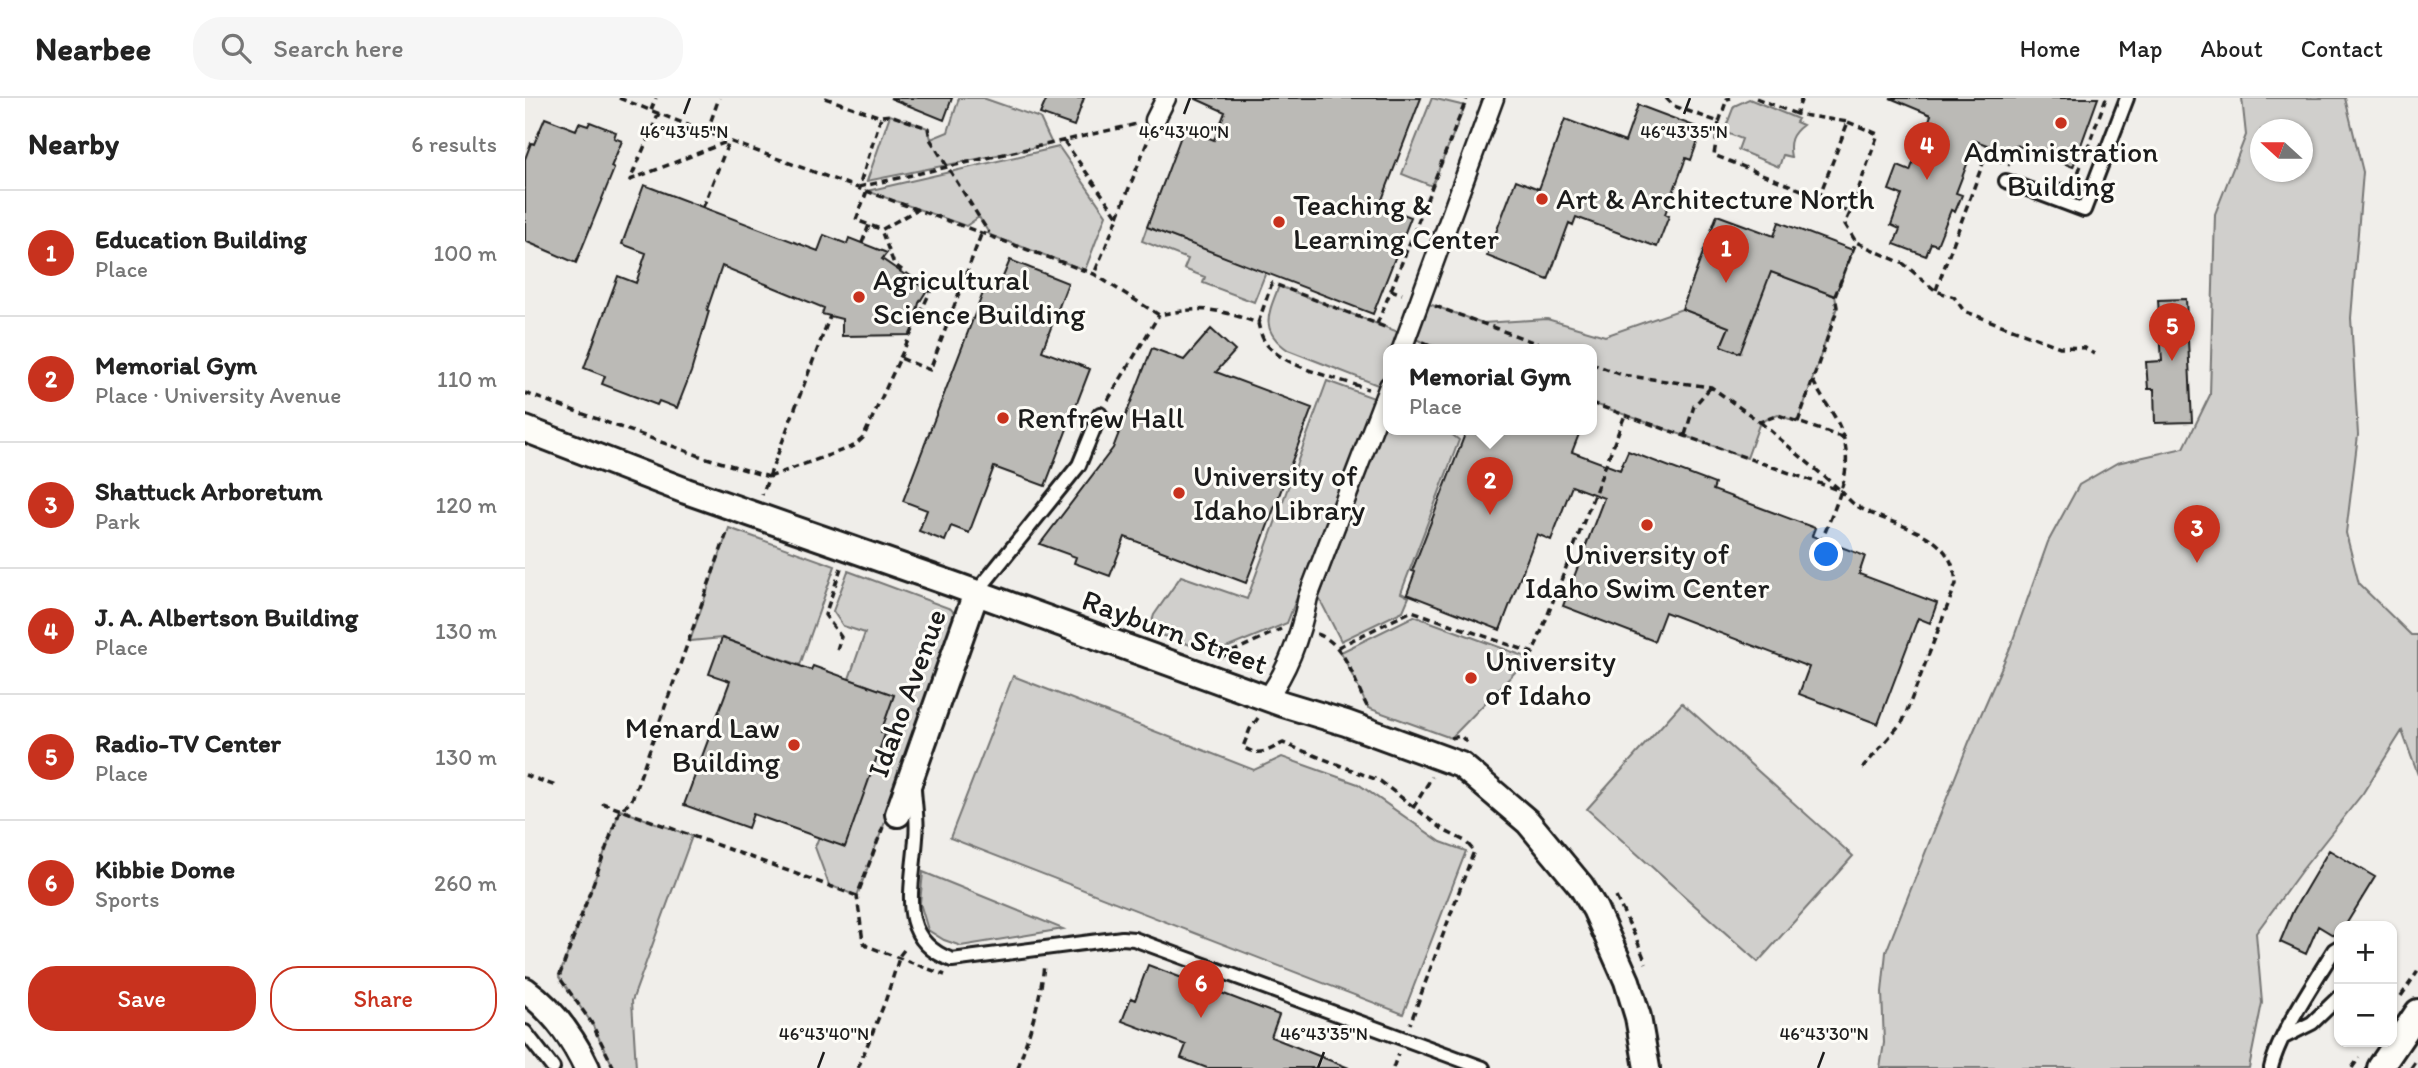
<!DOCTYPE html>
<html lang="en">
<head>
<meta charset="utf-8">
<style>
  body { margin:0; font-family:Itim,sans-serif; background:#f6f6f6; color:#222 }
  .controls { position:absolute; right:21px; bottom:21px; display:grid; overflow:hidden; border-radius:14px; box-shadow:0 2px 5px #0004 }
  .controls button { width:63px; height:63px; display:grid; place-items:center; padding:0; border:0; border-bottom:2px solid #e0e0e0; background:#fff; color:#222; font:35px sans-serif }
  .compass { position:absolute; left:1725px; top:21px; width:63px; height:63px; border-radius:50%; background:#fff; box-shadow:0 2px 5px #0004; rotate:291deg }
  .you { position:absolute; left:1302px; top:457px; width:24px; height:24px; margin:-18px; border:5px solid #fff; border-radius:50%; background:#1a73e8; box-shadow:0 0 0 10px #1a73e833 }
  .badge { display:grid; place-items:center; width:46px; height:46px; border-radius:50%; background:#c8321e; color:#fff; font-size:23px; font-weight:700 }
  .pin { position:absolute; translate:-50% -58px; filter:drop-shadow(0 2px 4px #0008) }
  .pin::after { content:''; position:absolute; top:37px; width:24px; height:21px; background:inherit; clip-path:polygon(0 0,100% 0,50% 100%) }
  .popup { position:absolute; left:858px; top:246px; width:214px; height:91px; box-sizing:border-box; display:grid; place-content:center; border-radius:14px; background:#fff; filter:drop-shadow(0 2px 5px #0005); font-size:23px; white-space:nowrap; color:#767676 }
  .popup b { font-size:26px; color:#222 }
  .popup::after { content:''; position:absolute; left:50%; top:100%; margin-left:-14px; border:14px solid transparent; border-top-color:#fff }
  .list { margin:0; padding:0; list-style:none }
  h2 { display:flex; justify-content:space-between; align-items:center; height:91px; margin:0; padding:0 28px; font-size:30px }
  h2 small { font-size:23px; font-weight:400; color:#767676 }
  .list li { display:grid; grid-template-columns:46px 1fr auto; gap:21px; align-items:center; box-sizing:border-box; height:126px; padding:0 28px; border-top:2px solid #e0e0e0 }
  .list b { display:block; font-size:26px; white-space:nowrap }
  .list p { margin:0; font-size:23px; white-space:nowrap; color:#767676 }
  .list em { font-size:23px; font-style:normal; color:#767676 }
  .actions { display:flex; gap:14px; padding:21px 28px }
  .actions a { flex:1; padding:16px 0; border:2px solid #c8321e; border-radius:28px; text-align:center; font-size:24px; color:#c8321e }
  .actions .main { background:#c8321e; color:#fff }
  .icon { flex:none; width:38px; height:38px; fill:none; stroke:currentColor; stroke-width:2; stroke-linecap:round; stroke-linejoin:round }
  .map { position:relative; flex:none; width:1893px; height:970px; overflow:hidden }
  header { display:flex; align-items:center; gap:42px; box-sizing:border-box; height:98px; padding:0 35px; background:#fff; border-bottom:2px solid #e0e0e0 }
  header strong { font-size:33px }
  nav { display:flex; gap:38px; margin-inline-start:auto; font-size:24px }
  .search { width:490px; height:63px; background:#f6f6f6; display:flex; align-items:center; gap:18px; box-sizing:border-box; padding:0 24px; border-radius:28px; color:#767676; font-size:26px }
  main { display:flex }
  aside { flex:1; background:#fff }
  .map>svg:first-child { display:block }
  .green { fill:#d0cfcc; stroke:#767674; stroke-width:2; fill-rule:evenodd }
  .building { fill:#bbbab6; stroke:#1c1c1c; stroke-width:2 }
  .lines { fill:none; stroke-linecap:round; stroke-linejoin:round }
  .service-casing { stroke:#1c1c1c; stroke-width:18 }
  .pedestrian-casing { stroke:#1c1c1c; stroke-width:23 }
  .minor-casing { stroke:#1c1c1c; stroke-width:30 }
  .path { stroke:#1c1c1c; stroke-width:3.5; stroke-dasharray:7 5; stroke-linecap:butt }
  .service { stroke:#fdfcf7; stroke-width:12 }
  .pedestrian { stroke:#fdfcf7; stroke-width:18 }
  .minor { stroke:#fdfcf7; stroke-width:24 }
  .ticks { fill:none; stroke:#1c1c1c; stroke-width:2.5 }
  .poi-dot { fill:#c8321e; stroke:#fdfcf7; stroke-width:2.5 }
  .labels { text-anchor:middle; stroke-width:6; stroke-linejoin:round; paint-order:stroke }
  .poi-label { font-size:30px; fill:#1c1c1c; stroke:#fdfcf7; text-anchor:start }
  .street-label { font-size:30px; fill:#1c1c1c; stroke:#fdfcf7 }
  .ticks-label { font-size:18px; text-anchor:middle; fill:#1c1c1c; stroke:#fdfcf7; stroke-width:6; stroke-linejoin:round; paint-order:stroke }
</style>
</head>
<body>
<header>
<strong>Nearbee</strong>
<div class="search"><svg class="icon" aria-label="search" viewBox="0 0 24 24"><circle cx="10" cy="10" r="6"/><path d="M15 15l6 6"/></svg>Search here</div>
<nav><a>Home</a><a>Map</a><a>About</a><a>Contact</a></nav>
</header>
<main>
<aside>
<h2>Nearby<small>6 results</small></h2>
<ul class="list">
<li><span class="badge">1</span><div><b>Education Building</b><p>Place</p></div><em>100 m</em></li>
<li><span class="badge">2</span><div><b>Memorial Gym</b><p>Place · University Avenue</p></div><em>110 m</em></li>
<li><span class="badge">3</span><div><b>Shattuck Arboretum</b><p>Park</p></div><em>120 m</em></li>
<li><span class="badge">4</span><div><b>J. A. Albertson Building</b><p>Place</p></div><em>130 m</em></li>
<li><span class="badge">5</span><div><b>Radio-TV Center</b><p>Place</p></div><em>130 m</em></li>
<li><span class="badge">6</span><div><b>Kibbie Dome</b><p>Sports</p></div><em>260 m</em></li>
</ul>
<div class="actions"><a class="main">Save</a><a>Share</a></div>
</aside>
<div class="map">
<svg width="1893" height="970" viewBox="0 0 1893 970">
  <rect width="100%" height="100%" fill="#f0eeea"/>
  <filter id="ink" filterUnits="userSpaceOnUse"><feTurbulence type="fractalNoise" baseFrequency=".0143" numOctaves="2"/><feDisplacementMap in="SourceGraphic" scale="14" xChannelSelector="R" yChannelSelector="G"/><feConvolveMatrix kernelMatrix="1 2 1 2 8 2 1 2 1" color-interpolation-filters="sRGB"/></filter>
  <g filter="url(#ink)">
    <path class="green" d="M 434,0 L 458,0 L 515,20 L 527,46 L 342,83 L 365,17 L 403,30 L 406,41 L 423,34 Z
      M 907,0 L 940,8 L 907,88 L 877,76 Z
      M 1717,0 L 1820,0 L 1838,74 L 1826,220 L 1833,337 L 1821,435 L 1834,486 L 1886,537 L 1893,537 L 1893,677 L 1877,633 L 1838,695 L 1777,772 L 1731,835 L 1737,905 L 1724,970 L 1355,970 L 1359,945 L 1357,894 L 1361,854 L 1444,644 L 1485,550 L 1523,444 L 1554,387 L 1592,365 L 1659,350 L 1685,297 L 1690,116 L 1721,37 ZM 1736,32 L 1778,32 L 1778,74 L 1736,74 Z
      M 1224,1 L 1273,21 L 1271,24 L 1278,27 C 1266,36 1263,44 1266,59 L 1258,57 L 1254,69 L 1213,52 L 1217,41 L 1199,34 L 1209,8 Z
      M 534,49 L 581,117 L 560,172 L 465,137 L 454,119 L 441,128 L 342,93 Z
      M 622,129 L 741,174 L 729,204 L 678,185 L 680,179 L 659,171 L 663,161 L 617,143 Z
      M 1241,172 L 1310,198 L 1312,209 L 1273,324 L 1253,317 L 1235,324 L 1222,360 L 1067,305 L 1066,251 L 916,251 L 890,241 L 904,206 L 958,225 L 1022,221 L 1080,238 L 1157,211 L 1204,229 L 1196,248 L 1214,255 L 1235,201 Z
      M 754,188 L 876,235 L 870,251 L 864,251 L 863,266 L 855,288 L 763,252 C 734,232 743,216 754,188 Z
      M 802,283 L 849,300 L 762,525 L 689,555 L 624,533 L 629,517 L 656,478 L 722,501 Z
      M 863,317 L 864,331 L 920,331 L 934,342 L 876,495 L 884,499 L 878,513 L 816,543 L 794,500 Z
      M 204,430 L 310,468 L 275,567 L 197,540 L 165,543 Z
      M 323,473 L 426,511 L 432,519 L 395,631 L 332,798 L 304,787 L 290,749 L 294,739 L 360,636 L 347,631 L 364,610 L 369,597 L 324,581 L 340,535 L 318,528 L 308,513 Z
      M 889,518 L 1004,560 L 926,640 L 843,610 L 816,554 Z
      M 488,578 L 729,672 L 757,659 L 833,686 L 916,744 L 941,753 L 878,916 L 425,740 Z
      M 1157,605 L 1328,758 L 1233,864 L 1062,711 Z
      M 95,712 L 167,738 L 107,903 L 111,970 L 89,970 L 66,924 L 34,879 Z
      M 398,774 L 538,831 L 436,848 L 419,842 L 403,832 L 395,805 Z"/>
    <path class="building" d="M 365,0 L 427,0 L 419,22 Z
      M 522,0 L 559,0 L 549,28 L 515,16 Z
      M 669,0 L 896,0 L 855,107 L 886,119 L 848,216 L 622,129 L 659,30 L 689,42 L 700,14 Z
      M 1365,0 L 1573,0 L 1548,69 L 1491,47 L 1487,56 L 1451,43 L 1431,95 L 1437,97 L 1430,114 L 1426,112 L 1412,147 L 1406,145 L 1401,158 L 1369,146 L 1375,131 L 1366,127 L 1377,97 L 1364,92 L 1373,68 L 1385,73 L 1406,17 Z
      M 1113,7 L 1177,31 L 1166,62 L 1161,60 L 1140,116 L 1144,118 L 1132,149 L 1051,119 L 1048,127 L 1044,125 L 1023,182 L 962,158 L 991,82 L 1014,91 L 1040,21 L 1100,44 Z
      M 20,20 L 51,32 L 54,25 L 63,28 L 65,24 L 91,34 L 89,40 L 97,43 L 86,69 L 89,71 L 51,165 L 0,143 L 0,61 L 6,45 L 9,46 Z
      M 119,87 L 293,153 L 299,137 L 322,146 L 324,140 L 362,155 L 357,161 L 402,192 L 394,205 L 386,237 L 317,238 L 317,221 L 297,216 L 299,210 L 197,168 L 182,212 L 184,213 L 166,274 L 152,310 L 134,303 L 132,307 L 77,286 L 80,278 L 59,270 L 93,178 L 111,185 L 121,155 L 97,146 Z
      M 1192,117 L 1249,138 L 1254,124 L 1328,152 L 1310,198 L 1246,174 L 1215,255 L 1196,248 L 1204,229 L 1157,211 Z
      M 485,162 L 543,185 L 517,253 L 565,271 L 520,388 L 469,369 L 444,435 L 426,428 L 420,443 L 394,433 L 402,412 L 378,403 L 463,182 L 475,186 Z
      M 1661,201 L 1667,324 L 1630,325 L 1629,291 L 1623,291 L 1621,264 L 1637,263 L 1633,202 Z
      M 686,231 L 710,253 L 691,274 L 787,310 L 721,485 L 600,439 L 585,478 L 549,465 L 551,459 L 515,446 L 588,350 L 627,250 L 659,262 Z
      M 942,331 L 1056,331 L 1047,354 L 1095,372 L 1103,353 L 1190,386 L 1188,392 L 1290,430 L 1287,438 L 1340,458 L 1334,476 L 1412,505 L 1405,525 L 1393,520 L 1353,626 L 1274,596 L 1284,569 L 1140,514 L 1129,543 L 1038,508 L 1079,400 L 1047,388 L 1026,442 L 1012,436 L 975,532 L 882,496 L 890,474 L 887,473 Z
      M 197,540 L 286,572 L 288,568 L 369,597 L 356,634 L 360,636 L 320,749 L 228,716 L 223,730 L 159,707 L 205,583 L 184,576 Z
      M 1804,752 L 1850,779 L 1820,828 L 1814,828 L 1813,840 L 1793,828 L 1781,856 L 1755,844 L 1768,813 Z
      M 623,867 L 754,917 L 746,939 L 824,970 L 682,970 L 656,960 L 661,947 L 597,923 L 606,900 L 610,902 Z"/>
    <g class="lines">
      <g class="service-casing">
        <path id="service" d="M 1481,83 L 1559,112 L 1602,0
          M 451,495 L 554,367 L 575,316
          M 389,691 C 390,707 393,724 391,740 C 388,789 370,841 427,862 L 597,840 L 609,841 L 958,970
          M 0,934 L 28,970
          M 1759,939 L 1787,925 L 1814,899
          M 1746,970 C 1754,936 1790,883 1809,852 L 1814,849"/>
      </g>
      <g class="pedestrian-casing">
        <path id="pedestrian" d="M 630,22 L 641,0
          M 877,251 L 969,0
          M 742,600 C 765,570 776,535 783,499 L 864,288"/>
      </g>
      <g class="minor-casing">
        <path id="minor" d="M 0,331 L 161,393 L 430,487 L 758,606 L 821,625 L 936,667 L 1003,724 L 1056,788 L 1070,811 L 1102,883 L 1113,919 L 1122,970
          M 373,716 L 451,495
          M 0,892 C 28,912 47,938 62,970
          M 1855,970 L 1893,914"/>
      </g>
      <path class="path" d="M 94,0 L 204,43 L 569,176 L 634,217 C 679,208 690,210 733,225 C 735,234 738,244 745,250 C 766,271 815,281 843,291
        M 300,0 L 356,19 L 334,89 L 612,26
        M 1141,0 L 1149,8 L 1194,24 L 1189,57 L 1294,99 L 1323,24 L 1271,16 L 1277,0
        M 1231,0 L 1271,16
        M 126,12 L 131,0
        M 134,15 L 105,82 L 204,43
        M 357,18 L 365,17 L 403,30 L 405,41 L 464,135
        M 1194,24 L 1202,1 L 1206,0
        M 182,34 L 194,0
        M 539,43 L 593,119 L 569,176
        M 1534,86 L 1544,84 L 1552,78 L 1581,0
        M 342,93 L 331,122 L 355,131
        M 1294,99 L 1325,115 L 1353,36 L 1323,24
        M 178,109 L 204,43
        M 1325,115 L 1320,126 L 1331,144
        M 593,118 L 625,37
        M 337,145 L 344,127
        M 866,192 L 942,0
        M 1411,192 L 1461,57 L 1485,67
        M 910,208 L 1027,251
        M 733,225 L 747,185 L 865,231
        M 852,226 L 866,192 L 877,196
        M 898,244 L 916,251
        M 375,260 L 405,194 L 369,166 L 356,132 L 393,111
        M 1066,265 L 1097,277 L 1186,289 L 1235,324 L 1253,317 L 1319,340
        M 1288,283 C 1294,295 1301,305 1308,316 C 1336,362 1314,397 1297,442
        M 0,295 L 175,358 L 244,379 L 237,397
        M 583,302 L 634,217
        M 1066,305 L 1316,393 C 1321,398 1326,405 1332,408 C 1369,431 1428,430 1431,486 L 1378,623 L 1336,672
        M 1235,324 L 1315,392
        M 1273,324 L 1310,218 L 1312,209 L 1310,198 L 1331,144 L 1379,166 L 1411,193 L 1429,199 L 1439,213 L 1535,249 L 1560,250 L 1569,256
        M 1160,337 L 1169,308 L 1186,289
        M 244,379 L 329,348 L 338,340 L 375,260 L 405,272 L 457,134
        M 244,379 L 305,218
        M 792,536 C 822,546 829,585 843,610
        M 813,549 L 887,513 L 1008,555 L 1100,317
        M 312,552 L 316,539 L 300,517 L 316,470
        M 696,559 L 756,531
        M 733,620 L 725,631 L 718,649 C 734,659 742,653 758,645 L 855,683 L 920,733 L 940,743 L 949,753 L 885,926
        M 926,640 L 936,638 L 943,646
        M 0,677 L 31,688
        M 77,705 L 332,798
        M 888,710 L 907,679
        M 358,729 L 332,798 L 338,844 L 342,848 L 420,877
        M 1091,799 L 1111,840 L 1121,865
        M 1876,898 L 1893,873
        M 89,970 L 66,924 L 34,879 L 95,712 L 106,704 L 203,432
        M 333,970 L 360,904 L 375,857 L 382,848
        M 493,970 C 504,935 516,902 519,866
        M 868,970 L 873,956
        M 1827,970 L 1834,960
        M 1886,970 L 1893,960"/>
      <use href="#service" class="service"/>
      <use href="#pedestrian" class="pedestrian"/>
      <use href="#minor" class="minor"/>
    </g>
  </g>
  <path class="ticks" d="M 159,16 L 165,0M 659,16 L 665,0M 1159,16 L 1165,0M 293,970 L 299,954M 793,970 L 799,954M 1293,970 L 1299,954"/>
  <g class="poi-dot">
    <circle cx="1536" cy="25" r="7"/>
    <circle cx="1017" cy="101" r="7"/>
    <circle cx="754" cy="124" r="7"/>
    <circle cx="334" cy="199" r="7"/>
    <circle cx="478" cy="320" r="7"/>
    <circle cx="654" cy="395" r="7"/>
    <circle cx="1122" cy="427" r="7"/>
    <circle cx="946" cy="580" r="7"/>
    <circle cx="269" cy="647" r="7"/>
  </g>
  <g class="labels">
    <g class="poi-label">
      <text x="1536" y="64" text-anchor="middle">Administration<tspan x="1536" dy="34">Building</tspan></text>
      <text x="1031" y="111">Art &amp; Architecture North</text>
      <text x="768" y="117">Teaching &amp;<tspan x="768" dy="34">Learning Center</tspan></text>
      <text x="348" y="192">Agricultural<tspan x="348" dy="34">Science Building</tspan></text>
      <text x="492" y="330">Renfrew Hall</text>
      <text x="668" y="388">University of<tspan x="668" dy="34">Idaho Library</tspan></text>
      <text x="1122" y="466" text-anchor="middle">University of<tspan x="1122" dy="34">Idaho Swim Center</tspan></text>
      <text x="960" y="573">University<tspan x="960" dy="34">of Idaho</tspan></text>
      <text x="255" y="640" text-anchor="end">Menard Law<tspan x="255" dy="34">Building</tspan></text>
    </g>
    <g class="street-label">
      <text transform="translate(650 534) rotate(20)" y="10">Rayburn Street</text>
      <text transform="translate(382 595) rotate(-70)" y="10">Idaho Avenue</text>
    </g>
  </g>
  <g class="ticks-label">
    <text x="159" y="40">46°43'45"N</text>
    <text x="659" y="40">46°43'40"N</text>
    <text x="1159" y="40">46°43'35"N</text>
    <text x="299" y="942">46°43'40"N</text>
    <text x="799" y="942">46°43'35"N</text>
    <text x="1299" y="942">46°43'30"N</text>
  </g>
</svg>
<div class="controls">
<button>+</button>
<button>−</button>
</div>
<svg class="compass" viewBox="-18 -18 36 36"><path d="M0-13l5 13h-10z" fill="#e53935"/><path d="M0 13l5-13h-10z" fill="#767676"/></svg>
<div class="you"></div>
<div class="pin badge" style="left:1201px;top:185px">1</div>
<div class="pin badge" style="left:965px;top:417px">2</div>
<div class="popup"><b>Memorial Gym</b>Place</div>
<div class="pin badge" style="left:1672px;top:465px">3</div>
<div class="pin badge" style="left:1402px;top:82px">4</div>
<div class="pin badge" style="left:1647px;top:263px">5</div>
<div class="pin badge" style="left:676px;top:920px">6</div>
</div>
</main>
</body>
</html>
